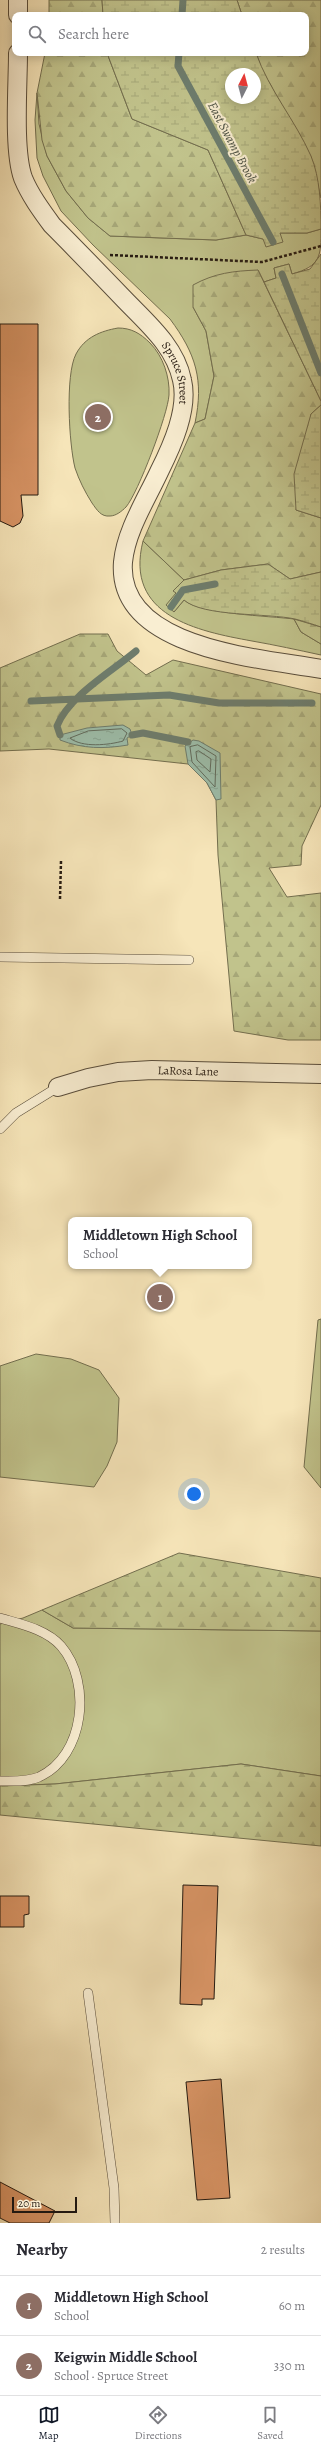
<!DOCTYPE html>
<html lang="en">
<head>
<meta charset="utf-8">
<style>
  body { margin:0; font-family:Alegreya,serif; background:#f7f7f7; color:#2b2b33 }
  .compass { position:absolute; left:225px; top:68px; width:36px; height:36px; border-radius:50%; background:#fff; box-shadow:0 2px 10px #0003; rotate:6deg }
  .scale { position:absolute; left:12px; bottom:10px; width:65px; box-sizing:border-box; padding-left:4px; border:2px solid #251a11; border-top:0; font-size:11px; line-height:14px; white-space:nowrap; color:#251a11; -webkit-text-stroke:3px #f9eed2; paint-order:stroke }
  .you { position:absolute; left:194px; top:1494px; width:14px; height:14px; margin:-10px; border:3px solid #fff; border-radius:50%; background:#1a73e8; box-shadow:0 0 0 6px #1a73e833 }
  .badge { display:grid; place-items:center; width:26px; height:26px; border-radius:50%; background:#111827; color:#fff; font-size:13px; font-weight:700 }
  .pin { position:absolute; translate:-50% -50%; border:2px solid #fff; box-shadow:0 1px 4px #0006 }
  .popup { position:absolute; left:68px; top:1217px; width:184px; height:52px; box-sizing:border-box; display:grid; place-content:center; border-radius:8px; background:#fff; filter:drop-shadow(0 1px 3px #0005); font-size:13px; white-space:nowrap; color:#7c7c81 }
  .popup b { font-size:15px; color:#2b2b33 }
  .popup::after { content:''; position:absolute; left:50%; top:100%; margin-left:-8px; border:8px solid transparent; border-top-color:#fff }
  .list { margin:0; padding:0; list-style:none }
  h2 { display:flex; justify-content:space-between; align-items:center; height:52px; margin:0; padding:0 16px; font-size:17px }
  h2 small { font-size:13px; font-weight:400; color:#7c7c81 }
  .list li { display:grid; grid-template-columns:26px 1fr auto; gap:12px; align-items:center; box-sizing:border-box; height:60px; padding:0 16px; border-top:1px solid #e1e1e2 }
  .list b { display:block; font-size:15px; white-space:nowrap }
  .list p { margin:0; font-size:13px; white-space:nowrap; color:#7c7c81 }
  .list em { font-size:13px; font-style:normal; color:#7c7c81 }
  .icon { flex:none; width:22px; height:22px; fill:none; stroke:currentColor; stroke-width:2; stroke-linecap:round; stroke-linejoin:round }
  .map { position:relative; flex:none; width:321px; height:2223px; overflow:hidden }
  .search { position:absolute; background:#fff; box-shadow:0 2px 10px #0003; left:12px; right:12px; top:12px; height:44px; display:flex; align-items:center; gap:10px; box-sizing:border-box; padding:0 14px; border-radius:8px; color:#7c7c81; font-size:15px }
  .sheet { height:172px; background:#fff }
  nav { display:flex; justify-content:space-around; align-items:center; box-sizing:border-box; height:56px; border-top:1px solid #e1e1e2; background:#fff; font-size:11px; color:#7c7c81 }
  nav a { display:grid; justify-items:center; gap:2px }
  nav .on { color:#111827 }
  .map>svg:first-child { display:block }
  .green { fill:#c1c38c; stroke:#736e4e }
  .forest { fill:url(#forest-firs); stroke:#736e4e }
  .wetland { fill:url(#wetland-marsh); stroke:#736e4e; fill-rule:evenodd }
  .water { fill:url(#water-ripples); stroke:#6d7d6e }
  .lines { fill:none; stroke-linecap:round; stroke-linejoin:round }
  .shore { stroke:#616c5e; stroke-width:1 }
  .stream { stroke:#6d7d6e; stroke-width:7 }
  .building { fill:#d89465; stroke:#251a11 }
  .lane-casing { stroke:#594d3b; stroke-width:10 }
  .street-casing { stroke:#594d3b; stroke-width:20 }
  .path { stroke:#251a11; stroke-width:2.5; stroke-dasharray:3 2; stroke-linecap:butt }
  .lane { stroke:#f9eed2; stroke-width:9 }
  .street { stroke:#f9eed2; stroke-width:18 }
  .labels { text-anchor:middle; stroke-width:4; stroke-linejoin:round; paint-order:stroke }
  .street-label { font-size:12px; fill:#251a11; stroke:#f9eed2 }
  .water-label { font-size:13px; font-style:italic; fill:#4f5447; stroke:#f9eed2 }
</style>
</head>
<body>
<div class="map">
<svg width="321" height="2223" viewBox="0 0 321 2223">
  <defs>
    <pattern id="forest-firs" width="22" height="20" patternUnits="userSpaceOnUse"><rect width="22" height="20" fill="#c1c38c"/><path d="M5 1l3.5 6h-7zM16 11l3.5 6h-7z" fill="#a6a778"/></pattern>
    <pattern id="wetland-marsh" width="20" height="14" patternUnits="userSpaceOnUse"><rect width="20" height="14" fill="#c1c38c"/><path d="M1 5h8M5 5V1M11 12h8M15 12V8" fill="none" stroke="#a6a778"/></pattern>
    <pattern id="water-ripples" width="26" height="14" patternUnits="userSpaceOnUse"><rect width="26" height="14" fill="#9dbfac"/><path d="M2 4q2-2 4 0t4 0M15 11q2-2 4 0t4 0" fill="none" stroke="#87a493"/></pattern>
  </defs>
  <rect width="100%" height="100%" fill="#f6e5b9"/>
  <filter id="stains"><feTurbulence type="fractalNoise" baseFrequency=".005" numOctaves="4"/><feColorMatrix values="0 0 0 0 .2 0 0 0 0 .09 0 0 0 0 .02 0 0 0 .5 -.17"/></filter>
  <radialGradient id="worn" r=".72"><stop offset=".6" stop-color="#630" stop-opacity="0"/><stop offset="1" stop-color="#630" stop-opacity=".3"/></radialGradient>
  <path class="green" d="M 37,93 L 39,124 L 47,156 L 66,191 L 88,218 L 110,236 L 216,240 L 246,235 L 263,239 L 280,233 L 307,233 L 321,229 C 321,256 321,266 292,274 L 289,264 L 274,268 L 276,278 L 264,282 L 258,270 L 193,307 L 206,331 L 214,376 L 205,419 L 195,423 C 204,380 196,354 170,319 L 93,245 L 61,211 L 43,176 L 37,158 L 35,120 Z
    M 118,328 C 131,328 140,333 150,343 C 163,356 170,377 169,395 C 168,414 138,493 126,507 C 122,511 116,516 110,516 C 101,517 97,510 92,503 C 85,492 79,480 75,468 C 69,444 65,375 76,354 C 85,337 101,331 118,328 Z
    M 143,541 L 184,580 L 174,591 L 176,593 L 174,612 L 184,600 C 199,614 270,616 294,619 L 301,632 L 321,644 L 321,655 C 298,650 275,645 252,641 C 197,631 124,616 143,541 Z
    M 321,1319 L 321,1488 L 304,1467 L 318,1320 Z
    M 36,1354 L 71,1359 L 99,1370 L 119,1398 L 117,1442 L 107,1466 L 94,1487 L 0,1477 L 0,1366 Z
    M 42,1610 L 73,1628 L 321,1631 L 321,1776 L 241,1764 L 55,1784 L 0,1786 L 0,1624 L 23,1618 Z"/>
  <path class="forest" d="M 49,0 L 102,0 L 103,15 L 49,15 Z
    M 237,0 L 321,0 L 321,198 L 311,157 L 262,70 L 256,53 L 306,53 L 306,15 L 242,15 Z
    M 45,53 L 107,53 L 132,119 L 208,150 L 246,235 L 216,240 L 110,236 L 88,218 L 66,191 L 47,156 L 42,140 L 37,93 Z
    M 258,270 L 321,401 L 321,405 L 311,414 L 296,510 L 321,518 L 321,572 L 290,579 L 268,564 L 221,570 L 184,580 L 143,541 L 195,423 L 205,419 L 214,376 L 206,331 L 193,307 L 193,285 C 215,273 233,271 258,270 Z
    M 294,619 L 321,627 L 321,644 L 301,632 Z
    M 80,634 L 108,634 L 117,651 L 146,675 L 173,660 L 321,694 L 321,805 L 302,846 L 301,865 L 269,868 L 287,897 L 321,893 L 321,1040 L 288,1040 L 234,1031 L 218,855 L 216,800 L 207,783 L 188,764 L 49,749 L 0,751 L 0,668 Z
    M 179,1553 L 321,1578 L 321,1631 L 73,1628 L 42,1610 Z
    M 241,1764 L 321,1776 L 321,1846 L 0,1815 L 0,1786 L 55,1784 Z"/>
  <path class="wetland" d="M 102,0 L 237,0 L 242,15 L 103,15 Z
    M 107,53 L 256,53 C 269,90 295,120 311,156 C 320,178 321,205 321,229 L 307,233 L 280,233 L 283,242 L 266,247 L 263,239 L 246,235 L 208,150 L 132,119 ZM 231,74 L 255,74 L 255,98 L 231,98 Z
    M 321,254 L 321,401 L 264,282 L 276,278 L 274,268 L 289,264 L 292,274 L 310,269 Z
    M 321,405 L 321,518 L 296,510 L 294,474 L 311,414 Z
    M 268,564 L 290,579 L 321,572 L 321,627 C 312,624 303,621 295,619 C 268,613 203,617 184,600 L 174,612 L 166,605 L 176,593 L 173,591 L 184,580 L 221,570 Z"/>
  <path class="water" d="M 123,725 L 130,729 L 132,735 L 127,738 L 128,745 C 104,749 83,749 60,740 L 60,735 L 87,728 Z
    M 193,740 L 199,741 L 220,753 L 221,799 L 216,800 L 207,783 L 188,764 L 185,746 Z"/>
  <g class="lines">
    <path class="shore" d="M 122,729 L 127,733 L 123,741 C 109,745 82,748 70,738 L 88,731 Z
      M 198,745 L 216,756 L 215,787 L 192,762 L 190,747 Z
      M 199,751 L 211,759 L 210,772 L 197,760 L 196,752 Z"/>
    <path class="stream" d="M 182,15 L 183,0
      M 179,53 L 178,66 L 273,242
      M 282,274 L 321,373
      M 171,607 L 183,590 L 215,584
      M 31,701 L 169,695 L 219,703 L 312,703
      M 60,735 L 57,726 C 69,696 111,672 136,651
      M 132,735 L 143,733 L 188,742"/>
  </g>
  <path class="building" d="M 0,324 L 38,324 L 38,495 L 21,495 L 23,516 L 20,523 L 13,527 L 0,521 Z
    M 183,1885 L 218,1886 L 214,1999 L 202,1999 L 202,2005 L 180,2004 Z
    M 0,1896 L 29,1896 L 29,1914 L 24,1915 L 24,1927 L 0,1927 Z
    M 221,2079 L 230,2198 L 197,2200 L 186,2082 Z
    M 0,2182 L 55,2211 L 49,2223 L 10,2223 L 0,2218 Z"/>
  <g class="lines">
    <g class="lane-casing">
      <path id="lane" d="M 0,957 L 189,960
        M 0,1129 L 16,1113 L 58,1087
        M 0,1618 C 20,1624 46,1629 61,1646 C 92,1682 85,1756 39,1777 C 27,1782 13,1781 0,1781
        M 88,1993 L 114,2188 L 115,2223"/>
    </g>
    <g class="street-casing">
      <g id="street">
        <path d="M 18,15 L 18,0"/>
        <path id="s1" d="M 18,53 C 18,85 13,150 23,178 C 30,195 41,210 52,225 C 76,249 100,274 124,299 C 147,323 175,346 182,380 C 189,409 172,446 159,472 C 146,500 126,531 123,562 C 116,650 262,658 321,669"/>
        <path id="s2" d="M 58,1087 L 88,1078 L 118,1072 L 152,1070 L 321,1074"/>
      </g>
    </g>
    <path class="path" d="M 110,255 L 262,262 L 321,246
      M 60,899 L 61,861"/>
    <use href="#lane" class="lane"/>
    <use href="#street" class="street"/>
  </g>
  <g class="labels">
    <g class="street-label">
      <text dy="4" stroke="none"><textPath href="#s1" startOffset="377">Spruce Street</textPath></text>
      <text dy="4" stroke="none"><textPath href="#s2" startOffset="132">LaRosa Lane</textPath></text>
    </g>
    <g class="water-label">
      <text transform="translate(233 142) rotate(62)" y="5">East Swamp Brook</text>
    </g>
  </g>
  <rect width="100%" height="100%" filter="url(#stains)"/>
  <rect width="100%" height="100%" fill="url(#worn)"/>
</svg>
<svg class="compass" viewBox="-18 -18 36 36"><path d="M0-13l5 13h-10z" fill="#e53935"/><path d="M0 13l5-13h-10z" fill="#7c7c81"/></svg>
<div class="scale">20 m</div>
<div class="you"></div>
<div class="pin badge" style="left:160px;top:1297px;background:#8d6e63">1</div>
<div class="popup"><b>Middletown High School</b>School</div>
<div class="pin badge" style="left:98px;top:417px;background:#8d6e63">2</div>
<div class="search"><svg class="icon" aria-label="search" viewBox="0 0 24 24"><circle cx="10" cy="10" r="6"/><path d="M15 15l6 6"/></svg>Search here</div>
</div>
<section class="sheet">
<h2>Nearby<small>2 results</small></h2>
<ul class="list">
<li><span class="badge" style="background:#8d6e63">1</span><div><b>Middletown High School</b><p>School</p></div><em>60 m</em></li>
<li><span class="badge" style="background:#8d6e63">2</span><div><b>Keigwin Middle School</b><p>School · Spruce Street</p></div><em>330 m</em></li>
</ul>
</section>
<nav>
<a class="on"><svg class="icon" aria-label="map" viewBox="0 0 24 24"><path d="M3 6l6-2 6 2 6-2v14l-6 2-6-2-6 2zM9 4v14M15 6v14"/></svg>Map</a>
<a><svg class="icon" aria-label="directions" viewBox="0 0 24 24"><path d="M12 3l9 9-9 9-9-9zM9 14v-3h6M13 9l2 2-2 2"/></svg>Directions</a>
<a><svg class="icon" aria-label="saved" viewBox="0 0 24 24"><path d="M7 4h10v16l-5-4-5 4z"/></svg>Saved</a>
</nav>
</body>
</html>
